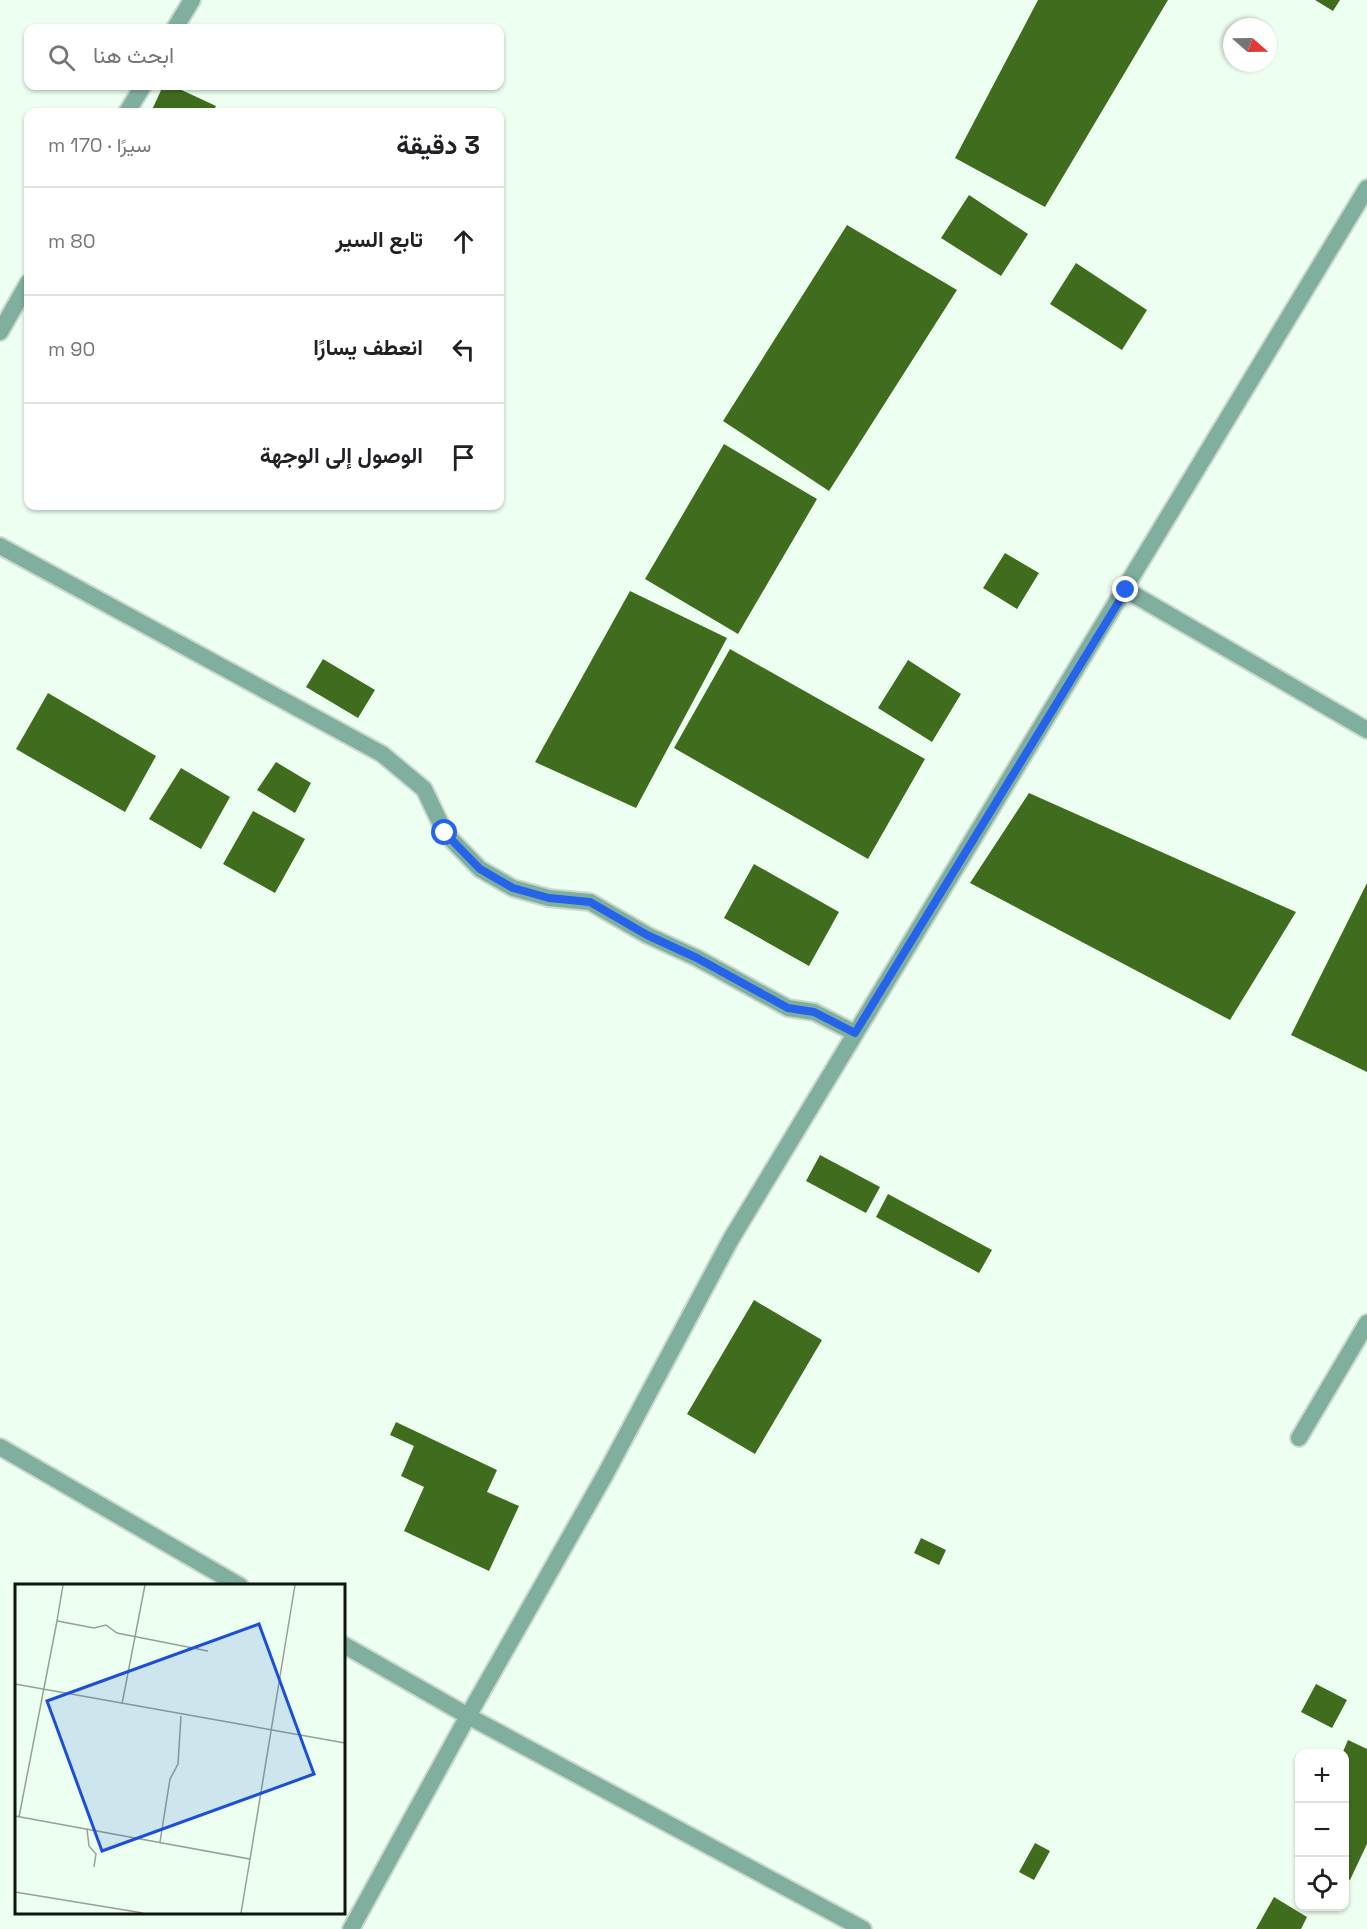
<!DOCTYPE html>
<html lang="ar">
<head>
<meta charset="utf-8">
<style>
  body { margin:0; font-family:"Space Grotesk",Vazirmatn,sans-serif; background:#f2f2f2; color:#202124; direction:rtl }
  .controls { position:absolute; right:18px; bottom:18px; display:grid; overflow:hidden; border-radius:12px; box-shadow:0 2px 4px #0004 }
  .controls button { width:54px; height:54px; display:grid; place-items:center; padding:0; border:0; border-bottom:2px solid #e0e0e0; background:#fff; color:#202124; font:30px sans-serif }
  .compass { position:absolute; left:1223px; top:18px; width:54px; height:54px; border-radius:50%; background:#fff; box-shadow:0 2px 4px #0004; rotate:110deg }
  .stop { position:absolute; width:18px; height:18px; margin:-14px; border:4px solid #2563eb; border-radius:50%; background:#fff }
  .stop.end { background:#2563eb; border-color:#fff; box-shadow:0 2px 6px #0008 }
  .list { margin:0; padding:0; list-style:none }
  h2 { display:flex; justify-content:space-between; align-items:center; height:78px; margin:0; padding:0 24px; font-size:26px }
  h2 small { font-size:20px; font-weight:400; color:#757577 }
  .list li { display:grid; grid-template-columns:39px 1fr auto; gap:18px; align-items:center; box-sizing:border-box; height:108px; padding:0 24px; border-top:2px solid #e0e0e0 }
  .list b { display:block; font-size:22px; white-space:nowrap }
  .list em { font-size:20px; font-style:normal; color:#757577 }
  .icon { flex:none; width:33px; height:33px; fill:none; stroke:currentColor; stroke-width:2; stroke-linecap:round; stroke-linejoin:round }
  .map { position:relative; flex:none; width:1367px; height:1929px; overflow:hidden; direction:ltr }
  .search { position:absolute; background:#fff; box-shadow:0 2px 4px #0004; left:24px; top:24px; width:480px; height:66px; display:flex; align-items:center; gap:15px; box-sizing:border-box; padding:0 21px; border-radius:12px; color:#757577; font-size:22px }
  .panel { position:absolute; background:#fff; box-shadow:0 2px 4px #0004; left:24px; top:108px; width:480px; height:402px; border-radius:12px; direction:rtl }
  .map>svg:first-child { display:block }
  .building { fill:#3f6d1d }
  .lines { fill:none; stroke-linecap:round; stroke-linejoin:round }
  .service-casing { stroke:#c9dacd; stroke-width:20 }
  .minor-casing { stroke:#c9dacd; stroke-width:20 }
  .service { stroke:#81af9f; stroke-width:16 }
  .minor { stroke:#81af9f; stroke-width:16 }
  .route { stroke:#2563eb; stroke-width:8 }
  .inset-road { fill:none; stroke:#94a197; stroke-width:1.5 }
  .view { fill:#1d4ed8; fill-opacity:0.15; stroke:#1d4ed8; stroke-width:3 }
  .inset-edge { fill:none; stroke:#0f1510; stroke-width:3 }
</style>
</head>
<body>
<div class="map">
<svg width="1367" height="1929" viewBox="0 0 1367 1929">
  <rect width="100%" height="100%" fill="#edfff1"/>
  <path class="building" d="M 1038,0 L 1168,0 L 1045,207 L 955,158 Z
    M 1315,0 L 1340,0 L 1333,11 Z
    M 163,86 L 173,86 L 216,106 L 213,112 L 151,112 Z
    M 969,195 L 1028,234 L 1001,276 L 941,238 Z
    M 847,225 L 957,290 L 829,491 L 723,421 Z
    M 1076,263 L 1147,310 L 1122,350 L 1050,304 Z
    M 724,444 L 817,499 L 738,634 L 645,579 Z
    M 1005,553 L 1039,573 L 1017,609 L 983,588 Z
    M 630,591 L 727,638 L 636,808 L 535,762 Z
    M 730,649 L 925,759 L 868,859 L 674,748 Z
    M 323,659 L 375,690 L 358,718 L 306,687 Z
    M 908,660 L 961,694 L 932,742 L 878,708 Z
    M 48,693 L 156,756 L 125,812 L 16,749 Z
    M 276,762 L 311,783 L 295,813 L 257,790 Z
    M 181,768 L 230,797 L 201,849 L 149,819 Z
    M 1029,793 L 1296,912 L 1230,1020 L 970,883 Z
    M 253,811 L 305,839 L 275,893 L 223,864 Z
    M 754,864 L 839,912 L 809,966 L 724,918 Z
    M 1367,883 L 1367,1072 L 1291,1035 Z
    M 820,1155 L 880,1187 L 866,1213 L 806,1181 Z
    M 888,1194 L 992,1250 L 979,1273 L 876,1217 Z
    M 754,1300 L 822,1340 L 755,1454 L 687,1414 Z
    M 396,1422 L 497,1470 L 487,1492 L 519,1506 L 489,1571 L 404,1531 L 424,1487 L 401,1476 L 414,1446 L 390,1435 Z
    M 921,1538 L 946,1550 L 939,1565 L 914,1553 Z
    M 1316,1684 L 1347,1700 L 1332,1728 L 1301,1712 Z
    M 1348,1740 L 1367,1749 L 1367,1844 L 1350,1880 L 1344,1877 L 1344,1754 L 1342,1754 Z
    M 1035,1843 L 1050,1851 L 1034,1880 L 1019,1872 Z
    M 1274,1897 L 1307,1917 L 1301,1929 L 1256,1929 Z"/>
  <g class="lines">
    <g class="service-casing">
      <path id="service" d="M 1126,590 L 1367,730
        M 1299,1438 L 1367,1323
        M 863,1929 L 468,1716 L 605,1475 L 731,1239 L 1367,188"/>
    </g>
    <g class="minor-casing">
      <path id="minor" d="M 175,28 L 192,0
        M 127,112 L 143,86
        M 0,332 L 28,283
        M 0,546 L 382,754 L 424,789 L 445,833 L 480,869 L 513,888 L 549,898 L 590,902 L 647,935 L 697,958 L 788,1008 L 814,1012 L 855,1033
        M 0,1447 L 240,1586
        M 344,1645 L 468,1716 L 351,1929"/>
    </g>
    <use href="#service" class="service"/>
    <use href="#minor" class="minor"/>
  </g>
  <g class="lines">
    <path class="route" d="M 445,833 L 480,869 L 513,888 L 549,898 L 590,902 L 647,935 L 697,958 L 788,1008 L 814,1012 L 855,1033 L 1126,590"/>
  </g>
  <g transform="translate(15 1584)">
    <rect width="330" height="330" fill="#edfff1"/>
    <path class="inset-road" d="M 42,37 L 48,1M 0,100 L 330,159M 107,120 L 130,1M 0,232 L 235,275 L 280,1M 4,233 L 42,37 L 79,44 L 91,41 L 102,49 L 193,67M 72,245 L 74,262 L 81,270 L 79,283M 145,258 L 155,195 L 163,180 L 166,132M 0,308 L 128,329M 226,329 L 235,275"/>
    <path class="view" d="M 244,40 L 299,190 L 87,267 L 32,117 Z"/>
    <rect width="330" height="330" class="inset-edge"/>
  </g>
</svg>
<div class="controls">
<button>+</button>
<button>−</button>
<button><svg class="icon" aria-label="locate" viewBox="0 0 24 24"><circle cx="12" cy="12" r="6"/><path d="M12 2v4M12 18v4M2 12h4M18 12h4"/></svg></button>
</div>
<svg class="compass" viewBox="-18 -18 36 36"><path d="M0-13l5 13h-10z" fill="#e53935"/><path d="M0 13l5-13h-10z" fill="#757577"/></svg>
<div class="stop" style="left:445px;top:833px"></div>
<div class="stop end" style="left:1126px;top:590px"></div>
<div class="search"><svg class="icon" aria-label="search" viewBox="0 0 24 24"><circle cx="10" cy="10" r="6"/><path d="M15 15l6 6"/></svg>ابحث هنا</div>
<section class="panel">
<h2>3 دقيقة<small>سيرًا · 170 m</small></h2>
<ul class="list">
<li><svg class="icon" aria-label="ahead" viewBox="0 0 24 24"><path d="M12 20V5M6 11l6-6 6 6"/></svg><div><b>تابع السير</b></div><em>80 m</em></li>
<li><svg class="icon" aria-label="left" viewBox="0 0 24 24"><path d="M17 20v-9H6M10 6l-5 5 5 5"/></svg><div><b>انعطف يسارًا</b></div><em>90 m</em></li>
<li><svg class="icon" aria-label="arrive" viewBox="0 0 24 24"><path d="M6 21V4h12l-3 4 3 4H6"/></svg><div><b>الوصول إلى الوجهة</b></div></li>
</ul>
</section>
</div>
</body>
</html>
